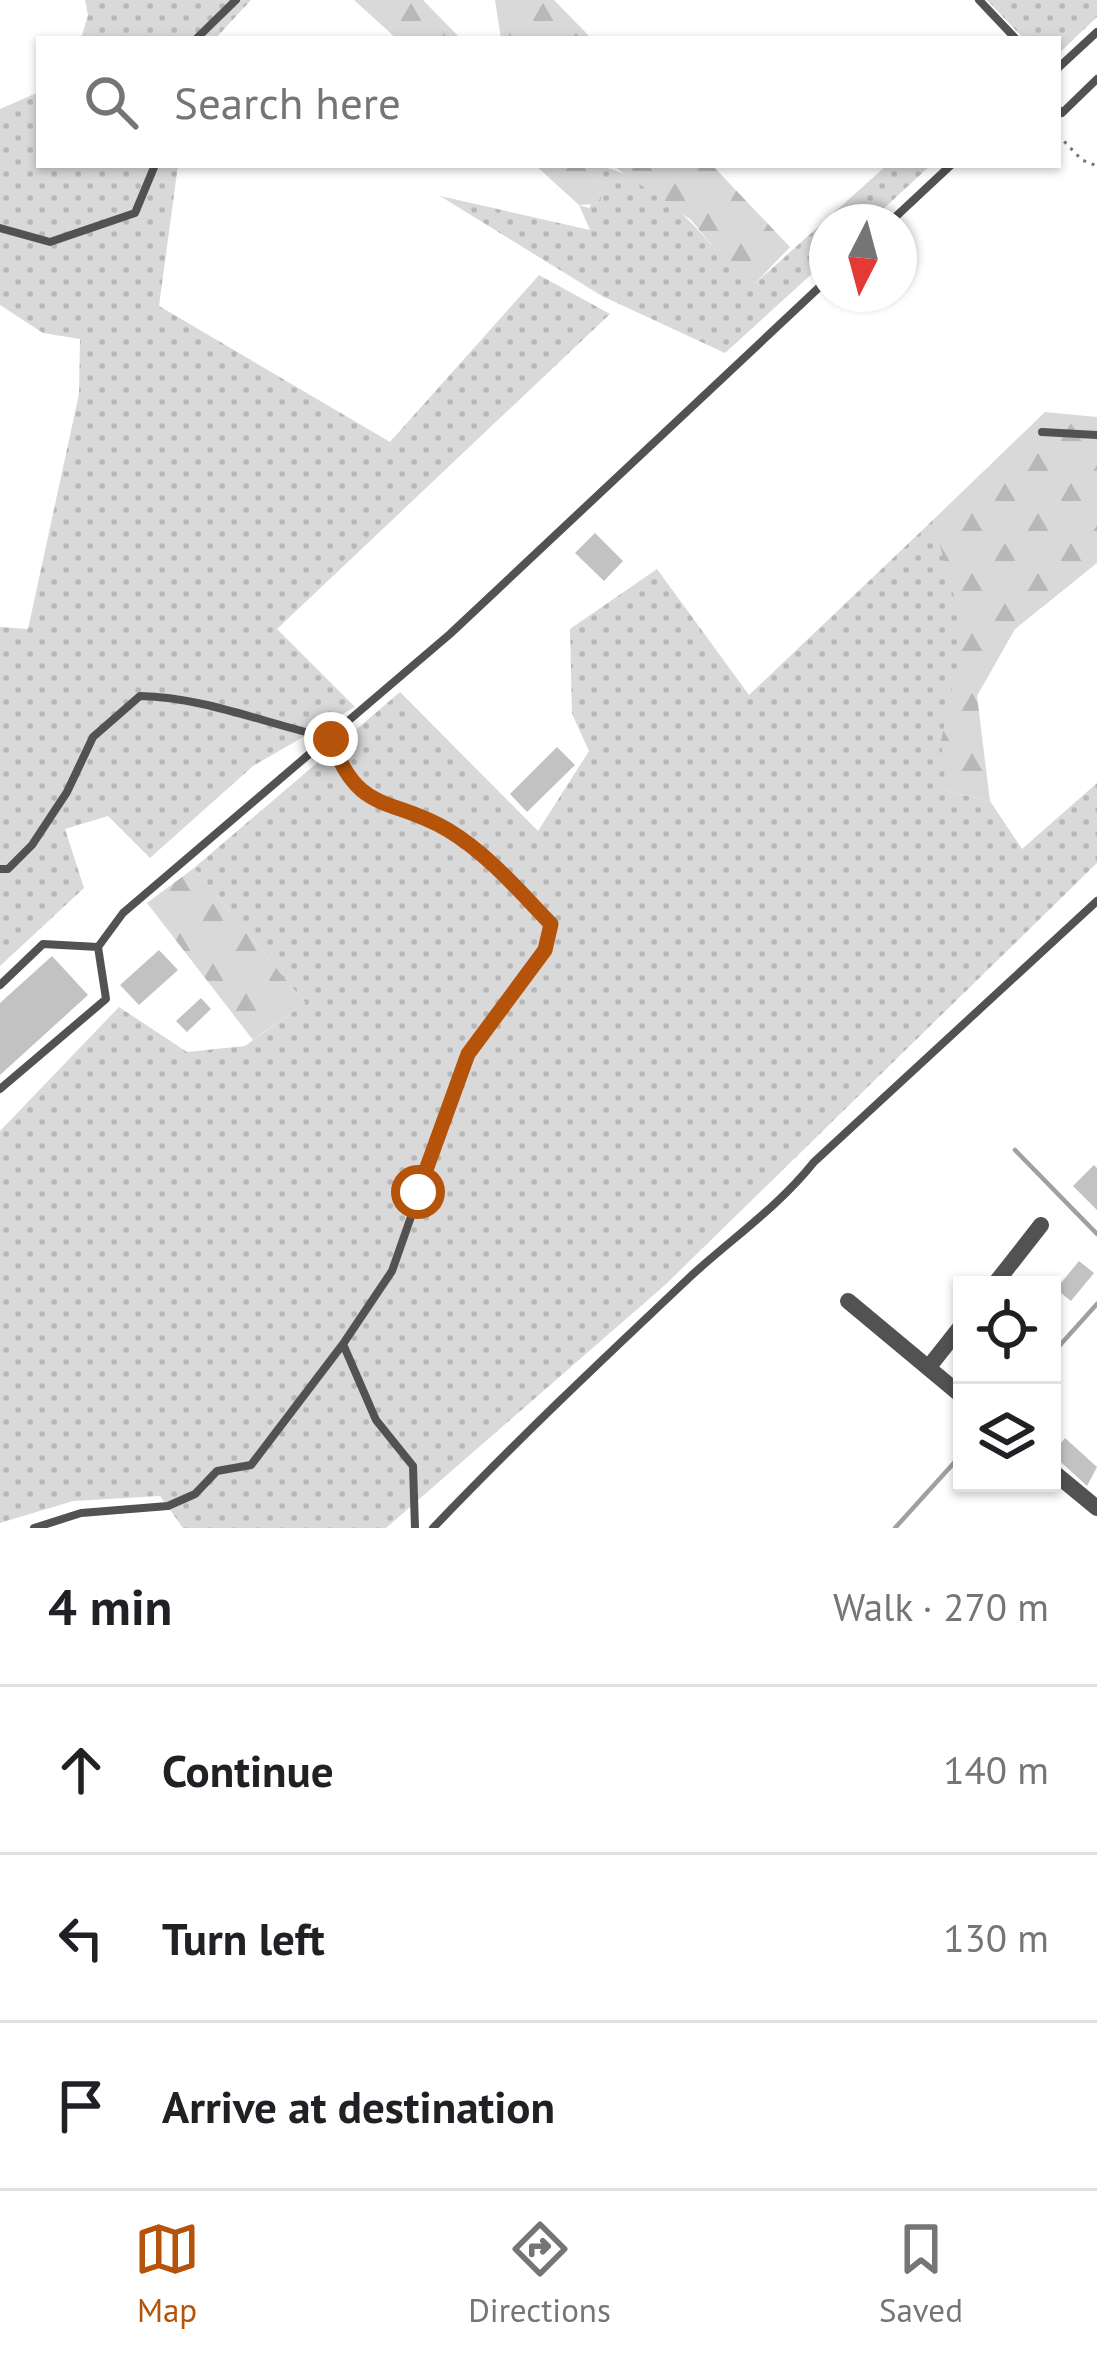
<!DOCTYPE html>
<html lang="en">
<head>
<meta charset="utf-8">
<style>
  body { margin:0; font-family:"PT Sans",sans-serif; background:#f2f2f2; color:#202124 }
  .controls { position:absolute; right:36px; bottom:36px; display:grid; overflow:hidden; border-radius:0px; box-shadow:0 3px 9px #0004 }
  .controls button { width:108px; height:108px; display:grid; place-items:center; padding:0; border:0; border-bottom:3px solid #e0e0e0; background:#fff; color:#202124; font:60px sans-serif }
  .compass { position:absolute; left:809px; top:204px; width:108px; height:108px; border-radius:50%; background:#fff; box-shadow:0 3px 9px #0004; rotate:186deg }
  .stop { position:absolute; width:36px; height:36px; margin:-27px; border:9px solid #b45309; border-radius:50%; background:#fff }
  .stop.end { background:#b45309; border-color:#fff; box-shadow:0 3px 12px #0008 }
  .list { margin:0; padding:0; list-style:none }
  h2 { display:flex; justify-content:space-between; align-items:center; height:156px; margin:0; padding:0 48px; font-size:51px }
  h2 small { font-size:39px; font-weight:400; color:#757577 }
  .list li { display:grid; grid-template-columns:78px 1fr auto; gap:36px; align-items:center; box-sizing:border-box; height:168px; padding:0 48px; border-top:3px solid #e0e0e0 }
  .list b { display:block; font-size:45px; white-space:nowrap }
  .list em { font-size:39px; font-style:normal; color:#757577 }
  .icon { flex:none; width:66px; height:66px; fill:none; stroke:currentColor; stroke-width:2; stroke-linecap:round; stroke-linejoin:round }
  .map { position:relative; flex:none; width:1097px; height:1528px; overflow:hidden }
  .search { position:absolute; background:#fff; box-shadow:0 3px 9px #0004; left:36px; right:36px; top:36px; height:132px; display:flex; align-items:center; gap:30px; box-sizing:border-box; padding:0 42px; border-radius:0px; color:#757577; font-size:45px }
  .sheet { height:660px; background:#fff }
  nav { display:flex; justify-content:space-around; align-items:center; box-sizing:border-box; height:168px; border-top:3px solid #e0e0e0; background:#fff; font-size:33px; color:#757577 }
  nav a { display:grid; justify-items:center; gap:6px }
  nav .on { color:#b45309 }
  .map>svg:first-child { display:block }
  .grass { fill:url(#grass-dots) }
  .forest { fill:url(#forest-firs) }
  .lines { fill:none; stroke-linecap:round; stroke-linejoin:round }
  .stream { stroke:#a0a0a0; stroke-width:4.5 }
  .building { fill:#c2c2c2 }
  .path { stroke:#747474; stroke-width:3; stroke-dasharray:3 6; stroke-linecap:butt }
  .service { stroke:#525252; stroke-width:8 }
  .minor { stroke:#525252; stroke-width:16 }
  .route { stroke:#b45309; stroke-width:15 }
</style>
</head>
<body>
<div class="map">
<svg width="1097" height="1528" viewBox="0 0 1097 1528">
  <defs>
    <pattern id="grass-dots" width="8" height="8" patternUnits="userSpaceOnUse" patternTransform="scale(3)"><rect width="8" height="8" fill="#d9d9d9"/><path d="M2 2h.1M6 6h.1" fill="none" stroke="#b8b8b8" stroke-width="1.8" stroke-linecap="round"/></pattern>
    <pattern id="forest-firs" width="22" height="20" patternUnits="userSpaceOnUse" patternTransform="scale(3)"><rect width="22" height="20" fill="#d9d9d9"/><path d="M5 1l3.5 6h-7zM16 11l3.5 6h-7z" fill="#b8b8b8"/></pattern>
  </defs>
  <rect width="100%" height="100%" fill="#fff"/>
  <path class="grass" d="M 85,0 L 251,0 L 215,39 L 81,39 L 88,15 Z
    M 987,0 L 1097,0 L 1097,17 L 1058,54 L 1058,39 L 1024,39 Z
    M 39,92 L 39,165 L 178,165 L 159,306 L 390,442 L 539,275 L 610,314 L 277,629 L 355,707 L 253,766 L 150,858 L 108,816 L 65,829 L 84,888 L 0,966 L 0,627 L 28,629 L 79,394 L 80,339 L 43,333 L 0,305 L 0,109 Z
    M 583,165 C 653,165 707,240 749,289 L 887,165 L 931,165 L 869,222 L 827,222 L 827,260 L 725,353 L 602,296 L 440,196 L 590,230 L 579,205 L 589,208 L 603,186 Z
    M 933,520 L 965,626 L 946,791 L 990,801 L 1022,849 L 1097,783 L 1097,863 L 665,1285 L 386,1528 L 183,1528 L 160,1496 L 73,1501 L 0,1523 L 0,1131 L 119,1007 L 187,1052 L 245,1046 L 305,1003 L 194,868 L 400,692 L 538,831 L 589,751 L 572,714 L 570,629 L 657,569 L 749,695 Z"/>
  <path class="forest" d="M 354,0 L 423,0 L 461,39 L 397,39 Z
    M 495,0 L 554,0 L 592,39 L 501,39 Z
    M 535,165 L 583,165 L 603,186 L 600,204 L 579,205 Z
    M 612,165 L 712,165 L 790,247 L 749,290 L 691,220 Z
    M 1045,412 L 1097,417 L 1097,563 L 1015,629 L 977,696 L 990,801 L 946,791 L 941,741 L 964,633 L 933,520 Z
    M 194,868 L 305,1003 L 253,1040 L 147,903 Z"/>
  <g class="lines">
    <path class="stream" d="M 1015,1150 L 1097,1234
      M 1052,1354 L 1097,1304
      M 895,1528 L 962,1454"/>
  </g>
  <path class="building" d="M 595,533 L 623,561 L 604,581 L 575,553 Z
    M 557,747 L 575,765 L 527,812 L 510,794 Z
    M 159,950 L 178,970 L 139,1005 L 120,985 Z
    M 52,956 L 88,995 L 0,1075 L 0,1003 Z
    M 201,998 L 211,1009 L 187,1032 L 176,1021 Z
    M 1094,1165 L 1097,1168 L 1097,1210 L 1073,1186 Z
    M 1079,1261 L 1094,1273 L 1071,1301 L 1056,1289 Z
    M 1065,1438 L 1097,1467 L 1087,1486 L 1052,1454 Z"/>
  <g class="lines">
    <path class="path" d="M 1058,135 L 1082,160 L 1097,166"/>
    <path class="service" d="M 979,0 L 1016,39
      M 196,39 L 236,0
      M 1058,68 L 1097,32
      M 1058,109 L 1062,113 L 1097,79
      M 890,222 L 951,165
      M 0,228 L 50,242 L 135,213 L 155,165
      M 1042,432 L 1097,435
      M 331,739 C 358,817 391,796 448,830 C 488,854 520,891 551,924 L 545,950 L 468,1054 L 392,1271 L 343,1344 L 376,1420 L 413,1466 L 415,1528
      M 0,869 L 8,869 L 32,845 L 67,792 L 93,737 L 140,696 C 203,697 267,724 330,738
      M 98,947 L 123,913 L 450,634 L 827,280
      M 0,985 L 43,944 L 98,947 L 106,999 L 0,1089
      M 34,1528 L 81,1513 L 168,1506 L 195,1494 L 217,1471 L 251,1465 L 343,1344
      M 433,1528 C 517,1440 604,1358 692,1275 C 734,1237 779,1206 814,1162 L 1097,901"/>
    <path class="minor" d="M 994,1285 L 1041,1225
      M 848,1301 L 962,1396
      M 928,1368 L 962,1325
      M 1052,1471 L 1097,1508"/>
  </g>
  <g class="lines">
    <path class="route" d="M 331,739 C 358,816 391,796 448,830 C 488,854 519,891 551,924 L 545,950 L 468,1054 L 418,1192"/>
  </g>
</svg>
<div class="controls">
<button><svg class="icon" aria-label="locate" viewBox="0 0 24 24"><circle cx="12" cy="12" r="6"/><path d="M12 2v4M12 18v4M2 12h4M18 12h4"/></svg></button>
<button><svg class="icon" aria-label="layers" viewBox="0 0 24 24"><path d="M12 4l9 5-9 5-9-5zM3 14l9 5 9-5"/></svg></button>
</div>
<svg class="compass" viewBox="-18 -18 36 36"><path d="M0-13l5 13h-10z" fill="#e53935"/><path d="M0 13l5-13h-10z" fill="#757577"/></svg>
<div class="stop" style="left:418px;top:1192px"></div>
<div class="stop end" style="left:331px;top:739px"></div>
<div class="search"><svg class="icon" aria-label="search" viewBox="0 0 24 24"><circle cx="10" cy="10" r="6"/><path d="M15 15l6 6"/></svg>Search here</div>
</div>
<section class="sheet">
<h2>4 min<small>Walk · 270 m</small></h2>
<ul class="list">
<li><svg class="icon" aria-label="ahead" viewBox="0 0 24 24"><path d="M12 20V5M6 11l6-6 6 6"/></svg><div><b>Continue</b></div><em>140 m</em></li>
<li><svg class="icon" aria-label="left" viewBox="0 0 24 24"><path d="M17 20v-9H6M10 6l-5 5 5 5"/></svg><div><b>Turn left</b></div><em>130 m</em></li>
<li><svg class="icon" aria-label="arrive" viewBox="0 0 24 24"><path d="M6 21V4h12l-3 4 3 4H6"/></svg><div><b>Arrive at destination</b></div></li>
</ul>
</section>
<nav>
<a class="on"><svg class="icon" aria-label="map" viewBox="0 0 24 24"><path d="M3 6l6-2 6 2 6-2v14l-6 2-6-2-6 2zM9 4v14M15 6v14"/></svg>Map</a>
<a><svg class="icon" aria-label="directions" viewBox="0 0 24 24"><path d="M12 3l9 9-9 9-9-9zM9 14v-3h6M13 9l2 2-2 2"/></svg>Directions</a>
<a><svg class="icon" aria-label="saved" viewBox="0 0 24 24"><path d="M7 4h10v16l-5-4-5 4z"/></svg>Saved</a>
</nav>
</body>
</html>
